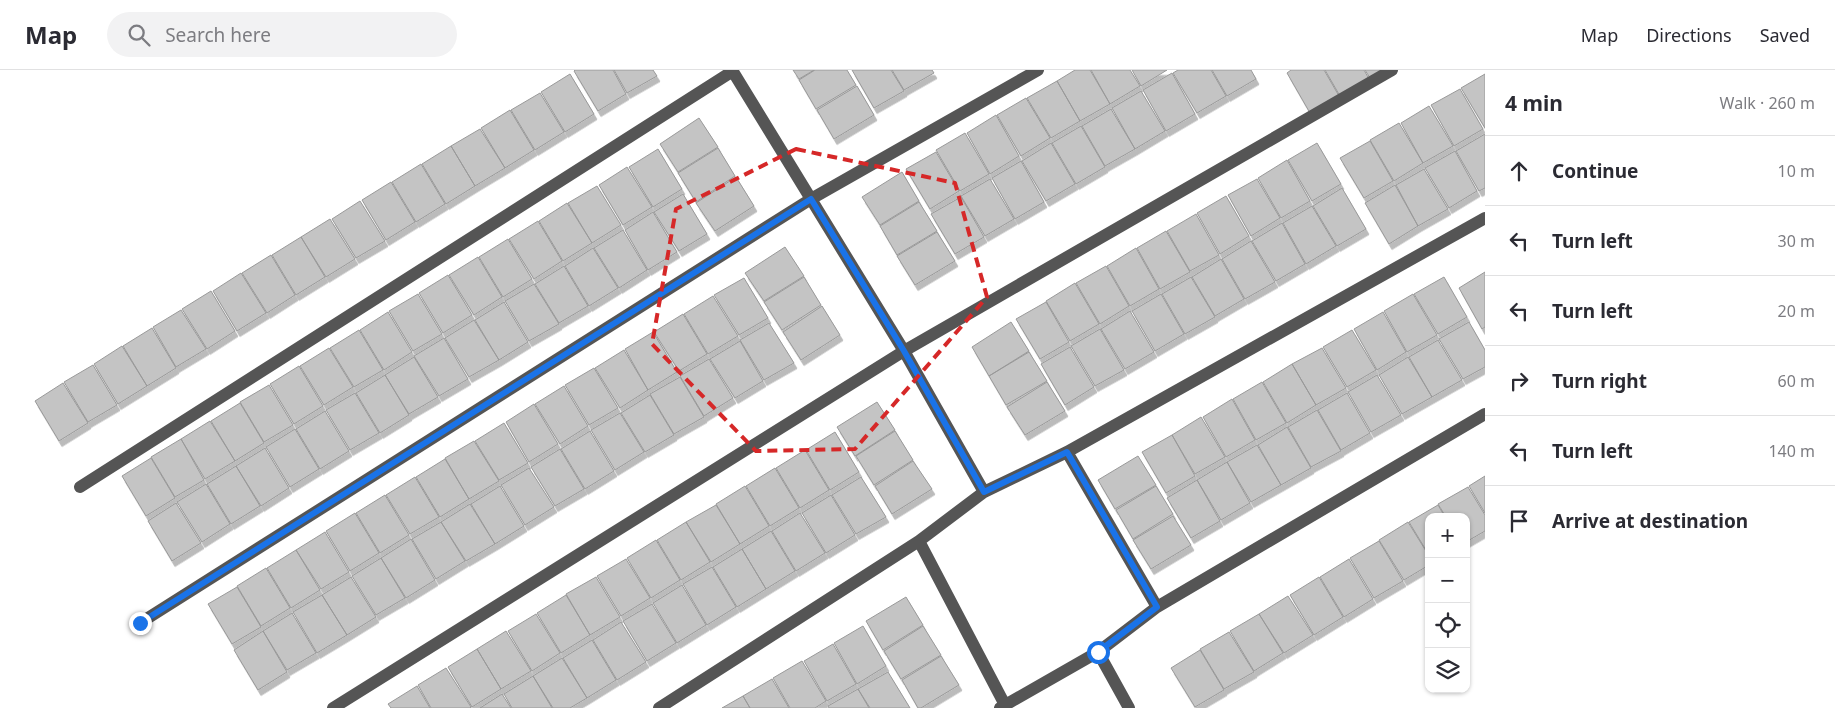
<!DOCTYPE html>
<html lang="en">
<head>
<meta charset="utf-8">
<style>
  body { margin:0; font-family:"Noto Sans",sans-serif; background:#f2f2f3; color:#2b2b33 }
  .controls { position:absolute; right:15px; bottom:15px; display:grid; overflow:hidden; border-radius:10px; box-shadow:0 1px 4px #0004 }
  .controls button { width:45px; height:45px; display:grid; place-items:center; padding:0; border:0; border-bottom:1px solid #e1e1e2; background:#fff; color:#2b2b33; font:25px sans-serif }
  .stop { position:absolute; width:15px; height:15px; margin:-11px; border:4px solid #1a73e8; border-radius:50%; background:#fff }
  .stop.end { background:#1a73e8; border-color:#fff; box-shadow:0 1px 5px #0008 }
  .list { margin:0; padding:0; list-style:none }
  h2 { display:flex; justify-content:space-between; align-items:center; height:65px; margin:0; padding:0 20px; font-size:21px }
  h2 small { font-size:16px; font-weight:400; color:#7c7c81 }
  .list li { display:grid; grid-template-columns:32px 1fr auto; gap:15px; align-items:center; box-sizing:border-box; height:70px; padding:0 20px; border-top:1px solid #e1e1e2 }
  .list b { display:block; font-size:19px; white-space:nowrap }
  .list em { font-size:16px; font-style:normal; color:#7c7c81 }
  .icon { flex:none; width:28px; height:28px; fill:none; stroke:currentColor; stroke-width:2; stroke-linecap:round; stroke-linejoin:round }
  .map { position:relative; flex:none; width:1485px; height:638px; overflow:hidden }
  header { display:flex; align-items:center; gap:30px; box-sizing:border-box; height:70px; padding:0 25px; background:#fff; border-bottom:1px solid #e1e1e2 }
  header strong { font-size:24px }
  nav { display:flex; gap:28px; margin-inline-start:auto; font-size:18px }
  .search { width:350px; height:45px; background:#f2f2f3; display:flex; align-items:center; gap:12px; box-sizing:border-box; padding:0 18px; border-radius:28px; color:#7c7c81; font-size:19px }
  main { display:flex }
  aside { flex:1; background:#fff }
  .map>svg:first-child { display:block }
  .building { fill:#c4c4c4; stroke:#999; filter:url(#shadow) }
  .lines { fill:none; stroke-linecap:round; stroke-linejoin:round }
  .minor { stroke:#555; stroke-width:12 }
  .route { stroke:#1a73e8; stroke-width:6 }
  .marked { fill:none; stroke:#d62828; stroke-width:4; stroke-dasharray:10 6; stroke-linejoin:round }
</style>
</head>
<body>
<header>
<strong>Map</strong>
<div class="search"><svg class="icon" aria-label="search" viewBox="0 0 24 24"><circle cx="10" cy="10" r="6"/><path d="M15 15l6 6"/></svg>Search here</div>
<nav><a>Map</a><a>Directions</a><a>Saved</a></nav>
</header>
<main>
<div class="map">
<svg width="1485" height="638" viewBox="0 0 1485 638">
  <defs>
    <filter id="shadow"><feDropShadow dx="3" dy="5.5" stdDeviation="0" flood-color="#0004"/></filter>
  </defs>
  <rect width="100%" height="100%" fill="#fff"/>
  <path class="building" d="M 575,0 L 613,0 L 626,24 L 598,41 L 574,1 Z
    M 614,0 L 653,0 L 657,6 L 627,23 Z
    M 793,0 L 814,0 L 799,9 Z
    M 815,0 L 847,0 L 856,15 L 816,39 L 799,10 Z
    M 852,0 L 891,0 L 904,21 L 874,38 Z
    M 892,0 L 932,0 L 934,3 L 904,20 Z
    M 1075,0 L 1090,0 L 1110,34 L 1080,51 L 1057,11 Z
    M 1091,0 L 1130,0 L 1140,16 L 1110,34 Z
    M 1132,0 L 1167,0 L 1141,16 Z
    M 1178,0 L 1211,0 L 1226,26 L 1197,43 L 1173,3 Z
    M 1212,0 L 1251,0 L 1256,9 L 1227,26 Z
    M 1291,0 L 1324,0 L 1339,26 L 1310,43 L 1287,3 Z
    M 1325,0 L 1364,0 L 1369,9 L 1340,26 Z
    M 1365,0 L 1385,0 L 1370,8 Z
    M 1172,3 L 1195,44 L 1166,61 L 1143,20 Z
    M 570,4 L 594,44 L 565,62 L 541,22 Z
    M 1485,4 L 1485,58 L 1461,18 Z
    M 1057,11 L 1080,51 L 1051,68 L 1027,28 Z
    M 857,16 L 874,45 L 834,69 L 817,40 Z
    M 1460,19 L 1483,59 L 1454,76 L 1431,35 Z
    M 1141,21 L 1165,61 L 1135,79 L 1112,38 Z
    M 540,23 L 564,62 L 535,80 L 511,40 Z
    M 1026,28 L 1050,68 L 1021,86 L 997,45 Z
    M 1429,36 L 1453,76 L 1423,93 L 1401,53 Z
    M 1111,39 L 1135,79 L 1105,96 L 1082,56 Z
    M 510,40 L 534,80 L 505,98 L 481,58 Z
    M 996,45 L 1019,86 L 990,104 L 967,63 Z
    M 699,48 L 718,77 L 678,102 L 660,74 Z
    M 1399,53 L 1423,93 L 1394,111 L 1370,70 Z
    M 1081,56 L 1105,97 L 1076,114 L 1052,73 Z
    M 480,59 L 505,98 L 475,116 L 451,76 Z
    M 965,63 L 989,104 L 960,121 L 936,80 Z
    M 1485,64 L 1485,118 L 1479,121 L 1456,81 Z
    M 1370,71 L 1393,111 L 1364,128 L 1340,88 Z
    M 1051,73 L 1075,114 L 1046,131 L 1022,91 Z
    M 1317,73 L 1341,114 L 1312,131 L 1288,90 Z
    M 451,76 L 475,116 L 446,134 L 422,94 Z
    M 718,78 L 735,106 L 696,132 L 678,103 Z
    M 658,79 L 682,119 L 653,137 L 629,97 Z
    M 1455,81 L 1477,121 L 1449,138 L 1425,98 Z
    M 936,82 L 959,121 L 930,139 L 906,99 Z
    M 1287,90 L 1310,131 L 1281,148 L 1258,108 Z
    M 1021,91 L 1044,132 L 1015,149 L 992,108 Z
    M 421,94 L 445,134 L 416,152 L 392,112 Z
    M 627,97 L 652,137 L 623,155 L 599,115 Z
    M 1424,99 L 1448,139 L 1418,156 L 1396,115 Z
    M 902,102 L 919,131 L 880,155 L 862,127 Z
    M 736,107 L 754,136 L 715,161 L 696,133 Z
    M 990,109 L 1014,149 L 985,166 L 961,126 Z
    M 1257,109 L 1280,148 L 1251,166 L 1228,125 Z
    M 391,112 L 415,152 L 386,170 L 362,130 Z
    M 1395,115 L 1418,156 L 1389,174 L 1365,133 Z
    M 597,116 L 621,155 L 592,173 L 568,133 Z
    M 1342,118 L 1366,159 L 1337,176 L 1313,136 Z
    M 683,124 L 707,164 L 679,181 L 654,142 Z
    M 1226,126 L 1249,166 L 1220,184 L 1197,143 Z
    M 961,127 L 984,167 L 955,184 L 931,144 Z
    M 360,131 L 385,171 L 356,188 L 332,149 Z
    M 919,132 L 937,161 L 897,185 L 880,156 Z
    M 567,133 L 592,173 L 563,191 L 539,151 Z
    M 1312,136 L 1336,176 L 1306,194 L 1283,153 Z
    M 653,142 L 677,182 L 648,200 L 625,160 Z
    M 1196,144 L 1219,185 L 1190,201 L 1167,161 Z
    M 330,149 L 355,189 L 326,207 L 301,167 Z
    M 538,151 L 562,191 L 534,209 L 509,169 Z
    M 1282,153 L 1305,194 L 1276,211 L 1252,171 Z
    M 623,160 L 647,200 L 619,218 L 594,178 Z
    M 1166,161 L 1190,202 L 1160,219 L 1137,178 Z
    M 937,162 L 955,191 L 915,215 L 897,186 Z
    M 301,167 L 325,207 L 296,225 L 272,185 Z
    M 508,169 L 532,209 L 503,227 L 479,187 Z
    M 1251,171 L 1275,212 L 1245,229 L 1222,189 Z
    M 785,177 L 804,206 L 764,231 L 745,203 Z
    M 593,178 L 618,218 L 589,236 L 565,196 Z
    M 1136,178 L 1159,219 L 1130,236 L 1107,196 Z
    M 271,185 L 295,225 L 267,243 L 242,203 Z
    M 478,187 L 502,227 L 474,245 L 449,205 Z
    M 1221,189 L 1244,229 L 1215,246 L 1192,207 Z
    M 564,196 L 588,236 L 559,253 L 535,214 Z
    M 1106,196 L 1129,236 L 1100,254 L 1076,213 Z
    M 1485,202 L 1485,257 L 1482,259 L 1459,218 Z
    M 241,203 L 266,243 L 237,261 L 213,221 Z
    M 448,205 L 472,245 L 443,263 L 419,223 Z
    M 804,207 L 821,235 L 782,260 L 764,232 Z
    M 1191,207 L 1215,247 L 1185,264 L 1162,224 Z
    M 1444,207 L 1467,247 L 1438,264 L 1414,224 Z
    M 744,208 L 768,248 L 739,265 L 714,225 Z
    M 1075,213 L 1099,254 L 1070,271 L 1046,231 Z
    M 534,214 L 559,254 L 529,271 L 505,231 Z
    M 211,221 L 235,261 L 207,279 L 182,239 Z
    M 418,224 L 442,264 L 413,281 L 389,241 Z
    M 1161,224 L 1184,264 L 1155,281 L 1132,241 Z
    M 1413,224 L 1437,265 L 1407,282 L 1384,241 Z
    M 713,226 L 738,266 L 708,284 L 684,244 Z
    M 504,232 L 528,272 L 499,290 L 475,250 Z
    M 1046,232 L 1069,272 L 1040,289 L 1016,249 Z
    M 822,236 L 840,265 L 801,290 L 783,262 Z
    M 181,240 L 206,279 L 176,297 L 153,257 Z
    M 1130,241 L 1154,282 L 1125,299 L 1101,259 Z
    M 388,242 L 412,282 L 384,300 L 360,260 Z
    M 1383,242 L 1406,282 L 1377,300 L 1354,259 Z
    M 683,244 L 707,284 L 679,301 L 654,262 Z
    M 474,250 L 499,290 L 469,307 L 445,268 Z
    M 1011,252 L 1029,281 L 989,306 L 972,277 Z
    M 1469,252 L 1485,280 L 1485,297 L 1463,309 L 1439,269 Z
    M 769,253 L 794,293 L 764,310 L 740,270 Z
    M 152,258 L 176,298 L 147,316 L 123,276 Z
    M 1100,259 L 1124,300 L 1095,316 L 1071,276 Z
    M 359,260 L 383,300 L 354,317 L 330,278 Z
    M 1352,260 L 1376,300 L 1347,317 L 1323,277 Z
    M 653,262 L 677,302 L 648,320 L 625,279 Z
    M 444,268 L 468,309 L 439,326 L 414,286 Z
    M 1438,270 L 1462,310 L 1432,327 L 1409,287 Z
    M 740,271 L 763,311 L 735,328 L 710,289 Z
    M 122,276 L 147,316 L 118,334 L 94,294 Z
    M 1070,277 L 1094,317 L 1065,335 L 1041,294 Z
    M 329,278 L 353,317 L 324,335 L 300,296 Z
    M 1322,278 L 1346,318 L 1316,335 L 1292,294 Z
    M 624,280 L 648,320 L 620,338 L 595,298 Z
    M 1029,282 L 1047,311 L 1006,335 L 989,306 Z
    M 414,287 L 438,327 L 409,344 L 385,305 Z
    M 1408,287 L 1432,327 L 1402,344 L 1379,305 Z
    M 709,289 L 733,328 L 704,346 L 680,306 Z
    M 1292,294 L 1316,335 L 1287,353 L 1263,312 Z
    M 93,295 L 117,335 L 88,352 L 64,312 Z
    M 299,296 L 323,336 L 294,354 L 270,314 Z
    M 594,298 L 618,338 L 589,355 L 565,315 Z
    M 385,305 L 409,345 L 380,363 L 356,323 Z
    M 1377,305 L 1401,345 L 1371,362 L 1348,322 Z
    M 680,307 L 704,347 L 674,364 L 650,324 Z
    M 1047,312 L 1065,341 L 1025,365 L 1007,337 Z
    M 1262,312 L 1286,353 L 1256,370 L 1233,329 Z
    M 63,313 L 88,353 L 59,371 L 35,331 Z
    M 269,315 L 293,355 L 264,372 L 240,332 Z
    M 564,316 L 588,356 L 560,374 L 535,334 Z
    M 355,323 L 379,363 L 350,380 L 326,340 Z
    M 1347,323 L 1370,363 L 1341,380 L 1318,340 Z
    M 650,325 L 674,365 L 645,382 L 621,343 Z
    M 1232,329 L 1255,370 L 1226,387 L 1203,347 Z
    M 877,332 L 895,360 L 855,386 L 837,357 Z
    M 240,333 L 264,373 L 235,391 L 211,351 Z
    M 534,334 L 558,374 L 529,392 L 506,352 Z
    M 1317,340 L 1341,381 L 1311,397 L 1288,357 Z
    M 325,341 L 349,381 L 320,399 L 296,359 Z
    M 620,343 L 644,382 L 615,400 L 591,360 Z
    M 1201,347 L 1225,387 L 1195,404 L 1172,365 Z
    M 210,351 L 235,391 L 205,409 L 181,369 Z
    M 504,353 L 528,393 L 499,410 L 475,371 Z
    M 1287,357 L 1311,398 L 1281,415 L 1258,375 Z
    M 295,359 L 319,399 L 290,417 L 266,377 Z
    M 590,361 L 614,401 L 585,419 L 561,379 Z
    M 895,361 L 913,390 L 874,415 L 856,386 Z
    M 835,362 L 859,402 L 830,420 L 806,380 Z
    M 1172,365 L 1195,406 L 1166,423 L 1142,382 Z
    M 181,369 L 204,410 L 175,427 L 151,387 Z
    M 474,371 L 499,411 L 469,429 L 445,388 Z
    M 1257,375 L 1281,415 L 1251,432 L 1227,392 Z
    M 265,378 L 289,418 L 261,436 L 236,396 Z
    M 560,379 L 584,419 L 555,436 L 531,397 Z
    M 805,380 L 829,420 L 800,438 L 776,398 Z
    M 1138,386 L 1156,415 L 1115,439 L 1098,410 Z
    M 151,388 L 175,428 L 146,446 L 122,406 Z
    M 445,389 L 469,429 L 440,447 L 416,407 Z
    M 913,391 L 932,419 L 892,444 L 875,416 Z
    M 1227,392 L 1250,433 L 1221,450 L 1197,410 Z
    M 236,396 L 260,436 L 231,454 L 207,414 Z
    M 529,398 L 554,437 L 525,455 L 501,415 Z
    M 775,398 L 799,438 L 770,456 L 746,416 Z
    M 1485,406 L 1485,443 L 1469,416 Z
    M 415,407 L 439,447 L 410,464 L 386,425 Z
    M 861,407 L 886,447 L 856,464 L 832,425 Z
    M 1197,410 L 1220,451 L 1191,468 L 1167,428 Z
    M 206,414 L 230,454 L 202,472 L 177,432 Z
    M 500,416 L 524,456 L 495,474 L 471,434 Z
    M 745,416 L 769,456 L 740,474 L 716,434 Z
    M 1156,416 L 1173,444 L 1133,469 L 1116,440 Z
    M 1468,417 L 1485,445 L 1485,461 L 1466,472 L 1466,447 L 1446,447 L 1438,434 Z
    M 385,425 L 409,465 L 380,483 L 356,443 Z
    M 831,425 L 855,465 L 826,483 L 802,443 Z
    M 176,433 L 201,473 L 172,491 L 148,451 Z
    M 470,434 L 495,474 L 466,491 L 441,452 Z
    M 716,435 L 740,474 L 711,492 L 686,452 Z
    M 1438,435 L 1445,447 L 1429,447 L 1429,485 L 1409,452 Z
    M 355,443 L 379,483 L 350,501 L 326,461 Z
    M 800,443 L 825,483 L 796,501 L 772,461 Z
    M 1173,446 L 1191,475 L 1151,499 L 1133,470 Z
    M 441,452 L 465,491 L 436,509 L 412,469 Z
    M 686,452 L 710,492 L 681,510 L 657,470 Z
    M 1408,452 L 1429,486 L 1429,495 L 1404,510 L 1379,470 Z
    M 771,461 L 795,501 L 766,519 L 742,479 Z
    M 325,462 L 349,502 L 321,519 L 296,480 Z
    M 411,469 L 435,510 L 406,528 L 381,488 Z
    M 656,470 L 680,510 L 651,528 L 627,488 Z
    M 1379,471 L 1403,511 L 1374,528 L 1350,488 Z
    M 742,479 L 766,519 L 737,537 L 713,497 Z
    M 296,480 L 320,520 L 291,538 L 267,498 Z
    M 381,488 L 405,528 L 376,545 L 352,506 Z
    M 626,489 L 650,528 L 621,546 L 597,506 Z
    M 1349,489 L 1373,529 L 1344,547 L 1320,507 Z
    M 712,497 L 736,537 L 707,555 L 683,514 Z
    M 266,498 L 290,538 L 261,556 L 237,516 Z
    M 351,507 L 376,547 L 347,565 L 322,525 Z
    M 596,507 L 620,547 L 590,565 L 566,524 Z
    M 1319,507 L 1343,547 L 1314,565 L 1290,525 Z
    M 682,515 L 706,555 L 677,573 L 653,533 Z
    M 237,517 L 261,557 L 232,574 L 208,534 Z
    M 322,525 L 347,565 L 317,583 L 293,542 Z
    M 566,525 L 590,565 L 561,583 L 537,543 Z
    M 1288,526 L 1313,565 L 1284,583 L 1259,544 Z
    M 906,527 L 923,555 L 883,580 L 866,551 Z
    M 652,534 L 676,573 L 647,591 L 623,551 Z
    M 292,543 L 316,583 L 287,600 L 263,561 Z
    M 536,544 L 560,583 L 532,601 L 508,561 Z
    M 1259,544 L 1283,583 L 1254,601 L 1230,561 Z
    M 621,552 L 646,592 L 617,610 L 593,570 Z
    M 863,556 L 886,596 L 857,614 L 834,573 Z
    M 923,556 L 941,585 L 901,609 L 884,581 Z
    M 263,561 L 287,602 L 258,620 L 234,580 Z
    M 506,561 L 531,601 L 501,619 L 477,579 Z
    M 1229,562 L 1254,602 L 1224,619 L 1200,579 Z
    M 592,570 L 616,610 L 587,628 L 563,588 Z
    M 833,574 L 856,614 L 827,631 L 804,591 Z
    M 477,579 L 501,619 L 472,637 L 448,597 Z
    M 1200,580 L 1224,620 L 1195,637 L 1171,598 Z
    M 941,586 L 959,615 L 921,638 L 918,638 L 902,610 Z
    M 562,588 L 587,628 L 570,638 L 553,638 L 533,606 Z
    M 802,591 L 826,631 L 815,638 L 790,638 L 773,608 Z
    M 446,598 L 471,637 L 470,638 L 431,638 L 418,615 Z
    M 888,602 L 910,638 L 870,638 L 858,619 Z
    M 533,606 L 552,638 L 512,638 L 504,624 Z
    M 772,609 L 789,638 L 750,638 L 743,626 Z
    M 417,616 L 430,638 L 391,638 L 388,634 Z
    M 858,619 L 869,638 L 829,638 L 828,636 Z
    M 502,624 L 511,638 L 480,638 Z
    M 743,626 L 750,638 L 722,638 Z"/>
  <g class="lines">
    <path class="minor" d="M 732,0 L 904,281 L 984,422
      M 1067,382 L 1157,537
      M 80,417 L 733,1
      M 919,471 L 1005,635
      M 140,553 L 811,129 L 1038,0
      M 1098,582 L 1129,638
      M 333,638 L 904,281 L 1392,0
      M 659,638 L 919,471 L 984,422 L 1067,382 L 1485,148
      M 1000,638 L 1098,582 L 1157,537 L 1485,344"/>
  </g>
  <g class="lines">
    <path class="route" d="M 140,553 L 811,129 L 904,281 L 984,422 L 1067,382 L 1157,537 L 1098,582"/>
  </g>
  <path class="marked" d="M 796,79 L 955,113 L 987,227 L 855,379 L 756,381 L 652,274 L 676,139 Z"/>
</svg>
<div class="controls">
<button>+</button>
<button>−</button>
<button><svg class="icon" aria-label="locate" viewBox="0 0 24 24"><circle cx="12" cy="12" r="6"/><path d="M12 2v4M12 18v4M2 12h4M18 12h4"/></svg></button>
<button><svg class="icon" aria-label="layers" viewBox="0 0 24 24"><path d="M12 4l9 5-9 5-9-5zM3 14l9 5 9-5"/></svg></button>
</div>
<div class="stop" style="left:1098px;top:582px"></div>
<div class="stop end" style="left:140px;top:553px"></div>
</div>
<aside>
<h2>4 min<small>Walk · 260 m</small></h2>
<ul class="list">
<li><svg class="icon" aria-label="ahead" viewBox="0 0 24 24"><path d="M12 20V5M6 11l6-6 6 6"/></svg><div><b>Continue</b></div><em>10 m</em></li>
<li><svg class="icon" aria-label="left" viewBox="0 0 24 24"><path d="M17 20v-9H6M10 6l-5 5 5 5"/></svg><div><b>Turn left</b></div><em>30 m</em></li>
<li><svg class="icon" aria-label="left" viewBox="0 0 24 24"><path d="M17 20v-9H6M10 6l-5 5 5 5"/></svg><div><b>Turn left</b></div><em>20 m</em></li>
<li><svg class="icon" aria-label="right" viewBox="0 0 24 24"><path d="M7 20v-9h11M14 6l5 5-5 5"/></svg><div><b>Turn right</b></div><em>60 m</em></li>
<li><svg class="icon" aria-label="left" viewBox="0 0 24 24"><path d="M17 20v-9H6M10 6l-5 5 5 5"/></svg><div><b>Turn left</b></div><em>140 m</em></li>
<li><svg class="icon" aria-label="arrive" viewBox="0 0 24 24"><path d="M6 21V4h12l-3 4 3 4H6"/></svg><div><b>Arrive at destination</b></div></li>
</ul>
</aside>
</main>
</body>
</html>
